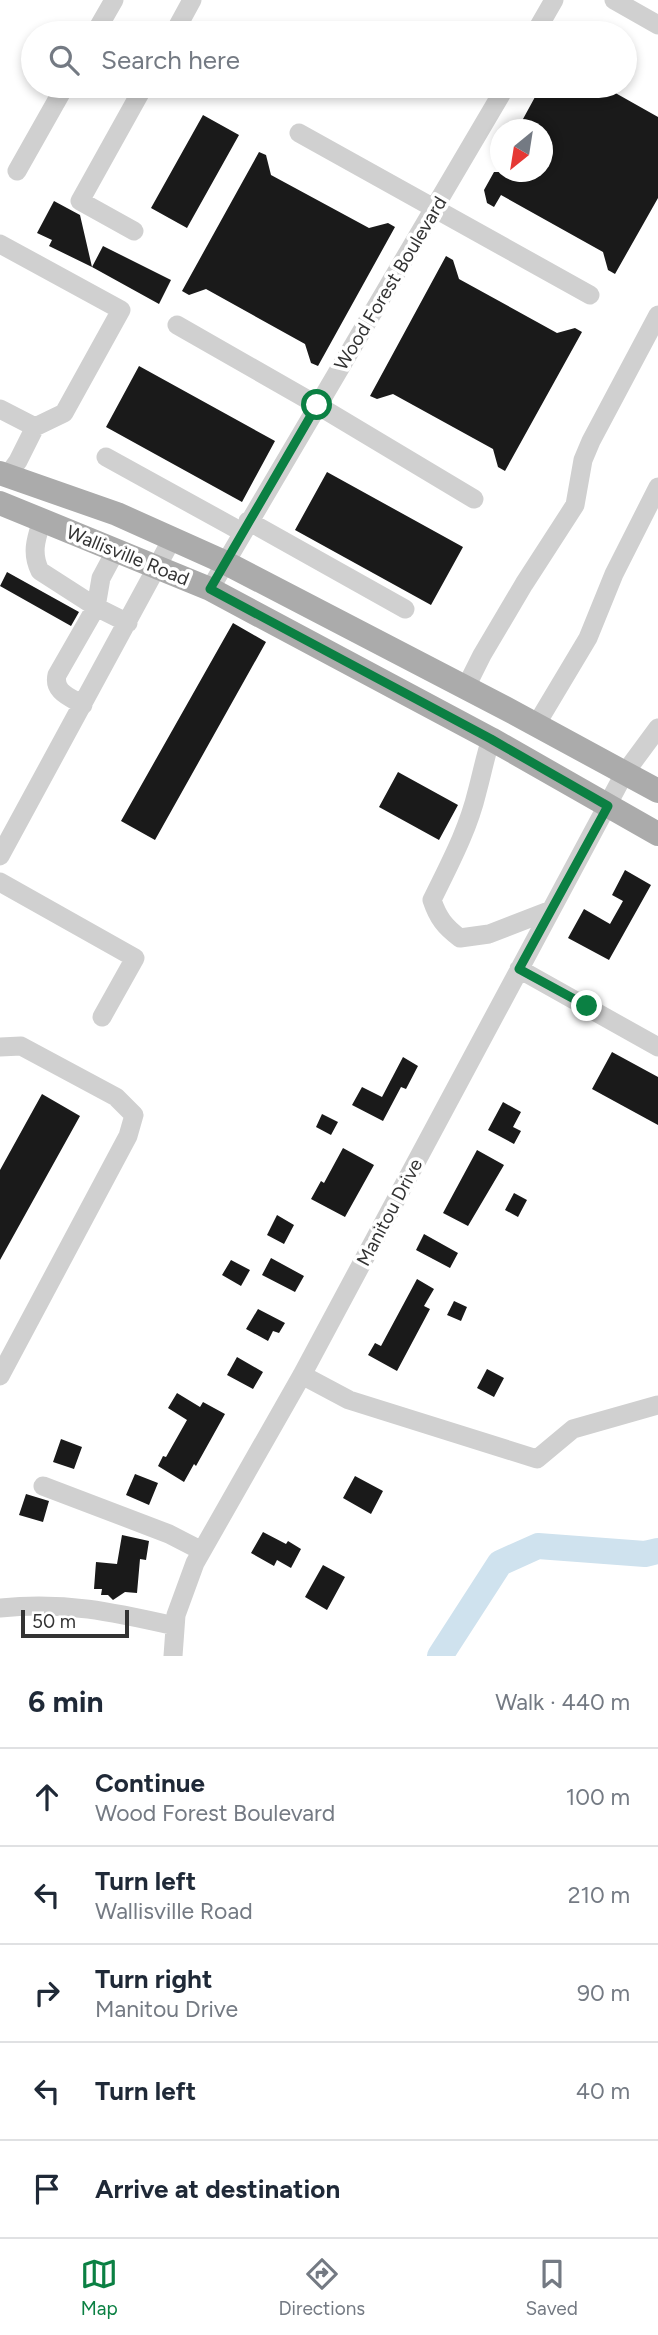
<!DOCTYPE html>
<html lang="en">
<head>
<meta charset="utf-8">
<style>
  body { margin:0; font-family:Figtree,sans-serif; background:#f2f2f3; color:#1f2937 }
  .compass { position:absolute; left:490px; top:119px; width:63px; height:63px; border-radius:50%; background:#fff; box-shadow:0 4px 10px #0003; rotate:210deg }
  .scale { position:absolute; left:21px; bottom:18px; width:108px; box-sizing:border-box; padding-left:7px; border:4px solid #333; border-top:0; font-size:19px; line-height:24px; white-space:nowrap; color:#333; -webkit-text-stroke:5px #fff; paint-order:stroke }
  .stop { position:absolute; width:21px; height:21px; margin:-16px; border:5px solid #0b8043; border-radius:50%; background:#fff }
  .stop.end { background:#0b8043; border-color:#fff; box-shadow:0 2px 7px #0008 }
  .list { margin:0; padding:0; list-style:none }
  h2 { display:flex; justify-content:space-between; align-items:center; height:91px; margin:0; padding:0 28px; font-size:30px }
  h2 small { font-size:23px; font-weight:400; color:#747a83 }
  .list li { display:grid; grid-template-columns:46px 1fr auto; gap:21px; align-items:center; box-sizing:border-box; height:98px; padding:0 28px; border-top:2px solid #e0e1e3 }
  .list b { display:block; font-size:26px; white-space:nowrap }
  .list p { margin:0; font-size:23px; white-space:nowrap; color:#747a83 }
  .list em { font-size:23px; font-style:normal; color:#747a83 }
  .icon { flex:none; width:38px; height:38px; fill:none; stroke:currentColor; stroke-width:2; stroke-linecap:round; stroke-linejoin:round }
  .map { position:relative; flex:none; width:658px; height:1656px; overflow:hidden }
  .search { position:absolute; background:#fff; box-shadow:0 4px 10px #0003; left:21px; right:21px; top:21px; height:77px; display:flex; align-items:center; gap:18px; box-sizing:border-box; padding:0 24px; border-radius:38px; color:#747a83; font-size:26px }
  .sheet { height:581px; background:#fff }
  nav { display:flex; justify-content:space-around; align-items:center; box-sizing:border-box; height:98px; border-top:2px solid #e0e1e3; background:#fff; font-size:19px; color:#747a83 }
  nav a { display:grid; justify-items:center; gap:4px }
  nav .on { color:#0b8043 }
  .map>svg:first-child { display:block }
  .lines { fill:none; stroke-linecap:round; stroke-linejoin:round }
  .river { stroke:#cfe2ee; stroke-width:26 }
  .building { fill:#1a1a1a }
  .minor { stroke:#d0d0d0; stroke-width:19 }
  .major { stroke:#ababab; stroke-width:24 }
  .route { stroke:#0b8043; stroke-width:9 }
  .labels { text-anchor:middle; stroke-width:7; stroke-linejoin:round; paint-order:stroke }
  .street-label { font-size:19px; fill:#333; stroke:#fff }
</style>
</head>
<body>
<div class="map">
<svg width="658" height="1656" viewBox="0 0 658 1656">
  <rect width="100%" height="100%" fill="#fff"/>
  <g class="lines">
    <path class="river" d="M 440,1656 L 500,1563 L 538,1546 L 645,1554 L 658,1551"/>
  </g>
  <path class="building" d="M 541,86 L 603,86 L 658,117 L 658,198 L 615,274 L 608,270 L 603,252 L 501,195 L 494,207 L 487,203 L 484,190 L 494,172 L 542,172 L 542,130 L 517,130 Z
    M 203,115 L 239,135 L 187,228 L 151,208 Z
    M 259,152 L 266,155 L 271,175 L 369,228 L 388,223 L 395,227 L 318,366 L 311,363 L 305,344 L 206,289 L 189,295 L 182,291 Z
    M 54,201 L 80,215 L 92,267 L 49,246 L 52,240 L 37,233 Z
    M 103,246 L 171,280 L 159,304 L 92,267 Z
    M 446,256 L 453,260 L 459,279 L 557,333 L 575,328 L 582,332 L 505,471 L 498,467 L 493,449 L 393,394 L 377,399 L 370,396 Z
    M 139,366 L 275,441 L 242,502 L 106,427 Z
    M 327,472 L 463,547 L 431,605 L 295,530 Z
    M 7,572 L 79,612 L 71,626 L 0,586 Z
    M 233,623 L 266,642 L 155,840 L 121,821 Z
    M 398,772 L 458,805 L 439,840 L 379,807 Z
    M 625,870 L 651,885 L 609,960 L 568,938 L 584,909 L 610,924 L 623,901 L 612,895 Z
    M 612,1052 L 658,1077 L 658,1125 L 592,1089 Z
    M 403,1057 L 418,1066 L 406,1089 L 401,1087 L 383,1121 L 352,1105 L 362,1087 L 382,1097 Z
    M 42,1094 L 80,1116 L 0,1260 L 0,1170 Z
    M 503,1102 L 521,1112 L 513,1127 L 521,1131 L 514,1144 L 488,1130 Z
    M 322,1114 L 338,1122 L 331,1135 L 316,1127 Z
    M 343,1148 L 374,1165 L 345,1217 L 311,1199 L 321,1181 L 324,1183 Z
    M 477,1150 L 504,1165 L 468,1226 L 443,1213 Z
    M 514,1193 L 527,1200 L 518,1217 L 505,1210 Z
    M 277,1215 L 294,1225 L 284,1244 L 267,1235 Z
    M 424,1234 L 458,1253 L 450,1268 L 416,1250 Z
    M 271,1258 L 304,1276 L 295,1292 L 262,1275 Z
    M 231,1260 L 250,1270 L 241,1286 L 222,1275 Z
    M 417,1279 L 434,1289 L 424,1306 L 430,1309 L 397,1371 L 368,1355 L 375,1343 L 381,1346 Z
    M 454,1301 L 467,1307 L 461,1321 L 447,1315 Z
    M 258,1309 L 285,1323 L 279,1333 L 273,1331 L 268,1341 L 246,1329 Z
    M 237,1357 L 263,1372 L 253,1389 L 227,1375 Z
    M 487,1369 L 504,1378 L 494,1397 L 477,1388 Z
    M 177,1393 L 200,1407 L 203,1402 L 225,1414 L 196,1466 L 194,1464 L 184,1482 L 158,1466 L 163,1456 L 166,1457 L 187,1420 L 168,1408 Z
    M 61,1439 L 82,1447 L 74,1469 L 53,1462 Z
    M 135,1474 L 158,1483 L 149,1505 L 126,1495 Z
    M 355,1476 L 383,1491 L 371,1514 L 343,1498 Z
    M 26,1494 L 49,1501 L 43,1522 L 19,1515 Z
    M 263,1532 L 286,1544 L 288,1541 L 301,1549 L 291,1568 L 277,1560 L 274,1566 L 251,1553 Z
    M 122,1535 L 149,1541 L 146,1560 L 140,1559 L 137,1593 L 125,1592 L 113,1600 L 108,1595 L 101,1595 L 102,1589 L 94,1589 L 96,1562 L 117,1564 Z
    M 323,1565 L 345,1577 L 327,1610 L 305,1597 Z"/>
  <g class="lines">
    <path class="minor" d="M 614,0 L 658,25
      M 95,33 L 114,0
      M 174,33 L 192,0
      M 535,33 L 554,0
      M 299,133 L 590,295
      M 17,171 L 65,86
      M 134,231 L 80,201 L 144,86
      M 0,244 L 121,310 L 64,413 L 35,427 L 18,461 L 8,475
      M 177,325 L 317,405 L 474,499
      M 0,409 L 35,427
      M 106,457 L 242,532
      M 42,520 C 36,539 31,553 40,571 L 96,607 L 128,623
      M 248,521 L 405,609
      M 210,589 L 506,86
      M 466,687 L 482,655 L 524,584 L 575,505 L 583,460 L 591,441 L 658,315
      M 83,705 C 70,697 53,692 57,675 L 96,607 L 101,578 L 116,550
      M 536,725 L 588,638 L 614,574 L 658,487
      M 491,739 C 485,757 482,774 477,792 C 468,830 449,865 432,900 C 438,918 445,927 460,938 L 489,934 L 551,910
      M 0,856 L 172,539
      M 0,882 L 135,958 L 102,1017
      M 519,969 L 658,1047
      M 0,1047 L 21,1046 L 116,1097 L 134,1115 L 128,1136 L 0,1376
      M 302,1375 L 349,1400 L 537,1459 L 573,1429 L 658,1405
      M 43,1486 L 169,1534 L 202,1551
      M 0,1608 C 64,1601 113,1612 175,1626
      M 173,1656 L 176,1615 L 195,1563 L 302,1375 L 624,774 L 658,728"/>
    <path class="major" d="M 0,473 L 117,514 L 224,562 L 505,708 L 658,791
      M 0,503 L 210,589 L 491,739 L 658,834"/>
  </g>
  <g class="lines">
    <path class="route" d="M 317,405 L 210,589 L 491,739 L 608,806 L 519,969 L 587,1006"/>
  </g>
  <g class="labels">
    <g class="street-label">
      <text transform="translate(390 283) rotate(-59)" y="7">Wood Forest Boulevard</text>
      <text transform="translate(128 555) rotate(22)" y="7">Wallisville Road</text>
      <text transform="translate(389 1212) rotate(-62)" y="7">Manitou Drive</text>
    </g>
  </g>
</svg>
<svg class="compass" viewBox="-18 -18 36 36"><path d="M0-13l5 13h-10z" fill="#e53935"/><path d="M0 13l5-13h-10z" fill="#747a83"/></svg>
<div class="scale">50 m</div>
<div class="stop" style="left:317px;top:405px"></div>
<div class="stop end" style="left:587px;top:1006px"></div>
<div class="search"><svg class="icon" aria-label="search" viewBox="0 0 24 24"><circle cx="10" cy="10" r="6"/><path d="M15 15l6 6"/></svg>Search here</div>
</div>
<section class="sheet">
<h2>6 min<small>Walk · 440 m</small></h2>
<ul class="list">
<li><svg class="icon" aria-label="ahead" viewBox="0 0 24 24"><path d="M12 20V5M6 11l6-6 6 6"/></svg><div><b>Continue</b><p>Wood Forest Boulevard</p></div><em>100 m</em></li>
<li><svg class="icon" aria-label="left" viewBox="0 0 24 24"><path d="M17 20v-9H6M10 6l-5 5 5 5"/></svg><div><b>Turn left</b><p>Wallisville Road</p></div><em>210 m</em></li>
<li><svg class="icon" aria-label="right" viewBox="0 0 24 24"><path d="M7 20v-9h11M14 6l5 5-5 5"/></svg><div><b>Turn right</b><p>Manitou Drive</p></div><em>90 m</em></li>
<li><svg class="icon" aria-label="left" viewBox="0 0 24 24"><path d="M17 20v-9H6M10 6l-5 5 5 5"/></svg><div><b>Turn left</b></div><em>40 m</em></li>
<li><svg class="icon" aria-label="arrive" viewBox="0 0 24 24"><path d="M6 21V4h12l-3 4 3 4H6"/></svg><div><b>Arrive at destination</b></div></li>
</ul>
</section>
<nav>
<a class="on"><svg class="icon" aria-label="map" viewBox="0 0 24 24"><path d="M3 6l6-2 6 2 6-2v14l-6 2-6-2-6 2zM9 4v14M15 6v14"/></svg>Map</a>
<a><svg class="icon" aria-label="directions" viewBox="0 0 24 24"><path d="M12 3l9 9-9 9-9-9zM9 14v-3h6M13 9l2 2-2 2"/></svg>Directions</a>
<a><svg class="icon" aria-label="saved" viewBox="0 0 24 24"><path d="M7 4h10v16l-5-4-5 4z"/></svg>Saved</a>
</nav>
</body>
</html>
